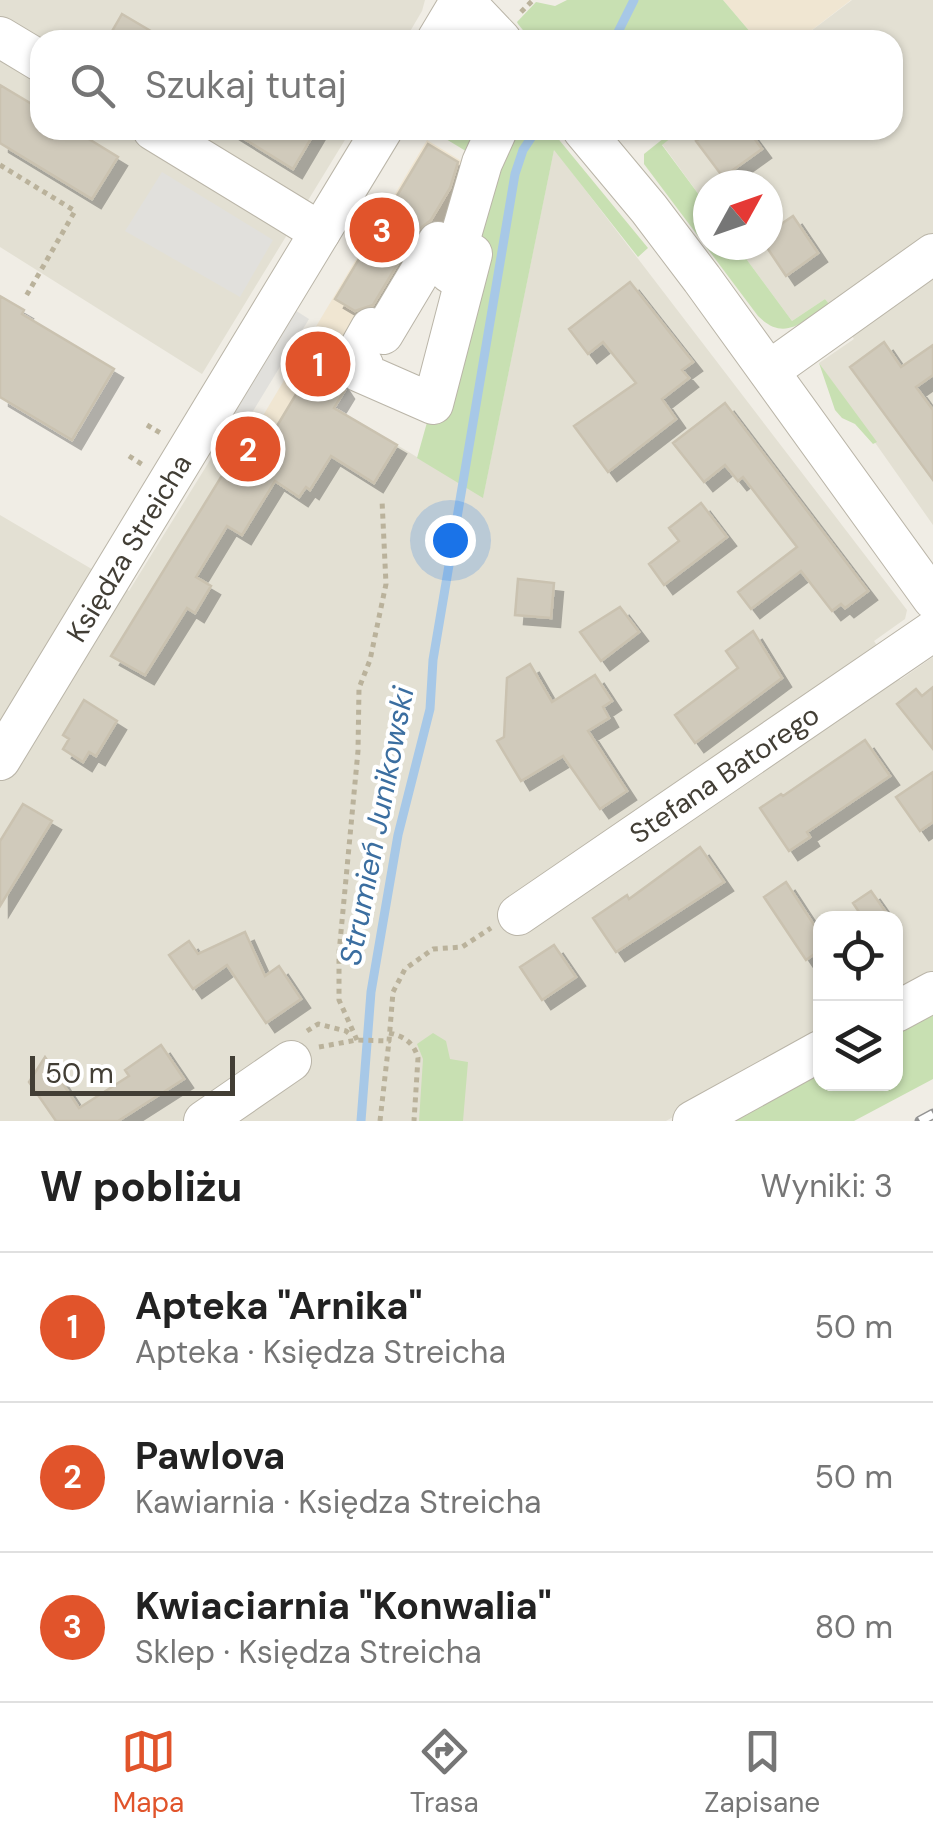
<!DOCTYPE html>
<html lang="pl">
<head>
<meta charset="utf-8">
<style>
  body { margin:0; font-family:"DM Sans",sans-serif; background:#f2f2f2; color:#222 }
  .controls { position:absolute; right:30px; bottom:30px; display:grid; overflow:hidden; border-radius:20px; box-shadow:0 2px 8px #0004 }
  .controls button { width:90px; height:90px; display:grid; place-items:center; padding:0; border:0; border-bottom:2px solid #e0e0e0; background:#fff; color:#222; font:50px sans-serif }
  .compass { position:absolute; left:693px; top:170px; width:90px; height:90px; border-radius:50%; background:#fff; box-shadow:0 2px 8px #0004; rotate:50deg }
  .scale { position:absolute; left:30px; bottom:25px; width:205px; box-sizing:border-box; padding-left:10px; border:5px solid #423e35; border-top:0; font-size:28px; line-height:35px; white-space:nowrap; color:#423e35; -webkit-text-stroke:8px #fff; paint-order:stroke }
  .you { position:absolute; left:450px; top:540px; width:35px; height:35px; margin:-25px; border:8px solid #fff; border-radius:50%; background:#1a73e8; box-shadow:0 0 0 15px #1a73e833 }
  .badge { display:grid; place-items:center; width:65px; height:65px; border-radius:50%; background:#e1542b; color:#fff; font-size:32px; font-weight:700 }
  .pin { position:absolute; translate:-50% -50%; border:5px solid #fff; box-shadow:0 2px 10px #0006 }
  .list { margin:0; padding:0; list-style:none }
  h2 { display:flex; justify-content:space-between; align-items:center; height:130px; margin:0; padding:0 40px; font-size:42px }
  h2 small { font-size:32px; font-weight:400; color:#767676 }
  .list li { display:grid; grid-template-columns:65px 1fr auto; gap:30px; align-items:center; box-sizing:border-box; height:150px; padding:0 40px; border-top:2px solid #e0e0e0 }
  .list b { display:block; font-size:38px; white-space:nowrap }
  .list p { margin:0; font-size:32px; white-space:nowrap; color:#767676 }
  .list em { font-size:32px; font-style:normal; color:#767676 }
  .icon { flex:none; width:55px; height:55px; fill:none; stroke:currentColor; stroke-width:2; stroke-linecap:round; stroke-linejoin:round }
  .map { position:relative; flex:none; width:933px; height:1121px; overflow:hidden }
  .search { position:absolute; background:#fff; box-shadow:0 2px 8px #0004; left:30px; right:30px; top:30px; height:110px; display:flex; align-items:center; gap:25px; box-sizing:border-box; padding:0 35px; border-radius:30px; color:#767676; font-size:38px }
  .sheet { height:580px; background:#fff }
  nav { display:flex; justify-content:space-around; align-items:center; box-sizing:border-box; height:140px; border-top:2px solid #e0e0e0; background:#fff; font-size:28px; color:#767676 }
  nav a { display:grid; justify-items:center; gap:5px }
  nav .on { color:#e1542b }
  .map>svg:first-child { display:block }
  .residential { fill:#e3e0d3 }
  .commercial { fill:#f0e6d2 }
  .green { fill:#c8e0b2 }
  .parking { fill:#e1e0dc }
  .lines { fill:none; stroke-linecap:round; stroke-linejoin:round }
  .stream { stroke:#a7c8e7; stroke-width:9 }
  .building { fill:#d0cabb; stroke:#cac2b0; stroke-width:2.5; filter:url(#shadow) }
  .minor-casing { stroke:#bab5a8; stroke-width:42 }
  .path { stroke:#bab29b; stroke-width:5; stroke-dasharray:5 5; stroke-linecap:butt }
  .minor { stroke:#fff; stroke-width:40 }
  .rail-casing { stroke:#939393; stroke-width:11 }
  .rail { stroke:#fff; stroke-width:8; stroke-dasharray:22; stroke-linecap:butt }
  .labels { text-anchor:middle; stroke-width:8; stroke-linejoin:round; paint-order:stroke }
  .street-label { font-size:28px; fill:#423e35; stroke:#fff }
  .water-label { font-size:30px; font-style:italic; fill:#3b6ea0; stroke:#fff }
</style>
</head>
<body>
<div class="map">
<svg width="933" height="1121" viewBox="0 0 933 1121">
  <defs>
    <filter id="shadow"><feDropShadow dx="9" dy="9" stdDeviation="0" flood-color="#0004"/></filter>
  </defs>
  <rect width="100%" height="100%" fill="#f0ede5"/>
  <path class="residential" d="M 0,0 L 425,0 L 422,11 L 405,40 L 40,40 L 40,130 L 351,130 L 202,374 L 0,247 Z
    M 852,0 L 933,0 L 933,525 L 819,363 L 854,339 L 825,299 L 792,321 L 736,245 L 768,245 L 768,185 L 708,185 L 708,207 L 662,144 L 681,130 L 893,130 L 893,40 L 799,40 Z
    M 554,149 L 907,610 L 905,619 L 874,641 L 900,680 L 933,657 L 933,975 L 896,995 L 896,918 L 820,918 L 820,1037 L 666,1121 L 0,1121 L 0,515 L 129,591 L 212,457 L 228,467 L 234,455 L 262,472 L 288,430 L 374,482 L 397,445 L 483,497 Z"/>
  <path class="commercial" d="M 723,0 L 851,0 L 799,40 L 757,40 Z
    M 427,140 L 468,165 L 438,242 L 359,367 L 325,347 L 278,448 L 250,430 L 258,424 Z"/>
  <path class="green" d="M 567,0 L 723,0 L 757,40 L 531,40 L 518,24 L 517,22 L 536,2 L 555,6 Z
    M 438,130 L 485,130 L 474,156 L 436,133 Z
    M 509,130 L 551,130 L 648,248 L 638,257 L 554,150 L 483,498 L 417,458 Z
    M 674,130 L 681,130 L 662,145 L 708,207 L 708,245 L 736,245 L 792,321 L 825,299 L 829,304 C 803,321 785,343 758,316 L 644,164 L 644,154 Z
    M 819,363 L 877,442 L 873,444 L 855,424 L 842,418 L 835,410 Z
    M 933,1002 L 933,1079 L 854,1121 L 712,1121 L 820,1062 L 820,1084 L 896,1084 L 896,1022 Z
    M 433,1033 L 446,1041 L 450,1059 L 468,1062 L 463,1121 L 419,1121 L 423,1059 L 417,1044 Z"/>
  <path class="parking" d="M 162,172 L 273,240 L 240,297 L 125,231 Z
    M 290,307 L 309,319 L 250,416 L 221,425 Z"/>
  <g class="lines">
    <path class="stream" d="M 614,40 L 634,0
      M 361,1121 L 371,992 L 398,835 L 430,709 L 433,660 L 515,174 L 523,150 L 535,132"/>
  </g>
  <path class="building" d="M 122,14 L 166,40 L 107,40 Z
    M 0,85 L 40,109 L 40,130 L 74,130 L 118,157 L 92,199 L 0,143 Z
    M 230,130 L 316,130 L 293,169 Z
    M 711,130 L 748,130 L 762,149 L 723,177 L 696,141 Z
    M 428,144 L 458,162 L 450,188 L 431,220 L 418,230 L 373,305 L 355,311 L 335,299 Z
    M 793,216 L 818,253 L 786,276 L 768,249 L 768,233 Z
    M 630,282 L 693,362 L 682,370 L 689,378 L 662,399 L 676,419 L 608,472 L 574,426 L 636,383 L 603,342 L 588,354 L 569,329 Z
    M 0,296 L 24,310 L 22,314 L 114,369 L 72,440 L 0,397 Z
    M 884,342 L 901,367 L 933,345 L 933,375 L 916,387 L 933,410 L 933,480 L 850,367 Z
    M 325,346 L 332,350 L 329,362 L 333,372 L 345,390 L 334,408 L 397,445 L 374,483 L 331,456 L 310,490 L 306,487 L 299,497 L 275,481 L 242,535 L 227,526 L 196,577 L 211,586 L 195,613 L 187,608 L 145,675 L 111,656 L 250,430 L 268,441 Z
    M 725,403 L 868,591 L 845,608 L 841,604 L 832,611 L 801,571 L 751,609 L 738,592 L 797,547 L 743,477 L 738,481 L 725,465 L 704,482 L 673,443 Z
    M 701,503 L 727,537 L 664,585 L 649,564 L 679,541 L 669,528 Z
    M 518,579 L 554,583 L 551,618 L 515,615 Z
    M 620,607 L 639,632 L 601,661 L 580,632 Z
    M 753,631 L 782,678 L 695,743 L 675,715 L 738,668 L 726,651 Z
    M 530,664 L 552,702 L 595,675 L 612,701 L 603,707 L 609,718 L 588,731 L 627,791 L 600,809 L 563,756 L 521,781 L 497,741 L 504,737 L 507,678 Z
    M 933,687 L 933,749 L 897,704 L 916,689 L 922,696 Z
    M 84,700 L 117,721 L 96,756 L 89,752 L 83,762 L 63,749 L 69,739 L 63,735 Z
    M 865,740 L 890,776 L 807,832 L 810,837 L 789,851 L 760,808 L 781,794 L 783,796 Z
    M 933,772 L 933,822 L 920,831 L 896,797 Z
    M 23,804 L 52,821 L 0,906 L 0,841 Z
    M 700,847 L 724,882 L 616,952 L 593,918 L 627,895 L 629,899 Z
    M 786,882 L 820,934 L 820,950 L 806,960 L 764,897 Z
    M 871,891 L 890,918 L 863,918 L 853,903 Z
    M 245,932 L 265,976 L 279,966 L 301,999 L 266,1023 L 227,965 L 193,989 L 169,955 L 189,941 L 198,954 Z
    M 554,945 L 576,977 L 542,1000 L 520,967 Z
    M 161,1045 L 184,1079 L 118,1121 L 56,1121 L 29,1082 L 45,1057 L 79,1108 L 129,1076 L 125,1070 Z"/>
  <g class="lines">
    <g class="minor-casing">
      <g id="minor">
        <path d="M 463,0 L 501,40"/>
        <path d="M 0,37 L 40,61"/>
        <path d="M 437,40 L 461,0"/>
        <path d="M 153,130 L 320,232"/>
        <path d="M 583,130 L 649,209 L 702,279 L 933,599"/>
        <path d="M 438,242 L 472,254 L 433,404 L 360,372 L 363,365 L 353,360 L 371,328 L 383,334 Z"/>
        <path d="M 450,273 L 482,163 L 497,130"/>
        <path d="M 769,371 L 933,254"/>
        <path id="s1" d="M 0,760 L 382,130"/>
        <path id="s2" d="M 518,915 L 933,631"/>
        <path d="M 896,1012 L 933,992"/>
        <path d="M 204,1121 L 291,1061"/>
        <path d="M 693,1121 L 820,1051"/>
      </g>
    </g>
    <path class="path" d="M 521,12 L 533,0
      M 0,165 L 75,211 L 25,298
      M 147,425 L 162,434
      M 129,456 L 143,465
      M 307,1031 L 318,1024 L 346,1031 L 351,1035
      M 389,1033 C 404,1036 414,1043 418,1058 L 414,1121
      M 357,1040 L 339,1000 L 339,953 L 358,751 L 359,688 L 370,660 L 386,584 L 382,500
      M 319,1047 L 357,1040 L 389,1041 L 393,992 L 405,969 L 433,949 L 462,947 L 491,928
      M 380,1121 L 389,1041"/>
    <use href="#minor" class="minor"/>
    <g class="rail-casing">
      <path id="rail" d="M 920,1121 L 933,1114"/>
    </g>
    <use href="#rail" class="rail"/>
  </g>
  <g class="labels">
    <g class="street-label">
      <text dy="10" stroke="none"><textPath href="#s1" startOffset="248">Księdza Streicha</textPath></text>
      <text dy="10" stroke="none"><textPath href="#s2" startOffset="250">Stefana Batorego</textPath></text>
    </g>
    <g class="water-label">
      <text transform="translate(377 826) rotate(-79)" y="10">Strumień Junikowski</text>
    </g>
  </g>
</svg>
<div class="controls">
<button><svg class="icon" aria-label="locate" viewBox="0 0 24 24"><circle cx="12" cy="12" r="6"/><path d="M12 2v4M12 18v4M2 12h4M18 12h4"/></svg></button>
<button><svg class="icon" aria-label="layers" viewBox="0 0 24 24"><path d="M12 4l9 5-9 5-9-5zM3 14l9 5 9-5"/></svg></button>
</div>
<svg class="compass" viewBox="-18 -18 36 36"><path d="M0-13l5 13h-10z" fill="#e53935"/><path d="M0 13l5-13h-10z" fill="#767676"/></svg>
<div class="scale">50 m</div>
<div class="you"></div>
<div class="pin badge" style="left:318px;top:364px">1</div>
<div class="pin badge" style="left:248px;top:449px">2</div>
<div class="pin badge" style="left:382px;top:230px">3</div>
<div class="search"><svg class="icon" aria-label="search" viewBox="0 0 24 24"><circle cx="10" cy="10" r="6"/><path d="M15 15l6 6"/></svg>Szukaj tutaj</div>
</div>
<section class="sheet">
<h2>W pobliżu<small>Wyniki: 3</small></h2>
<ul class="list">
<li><span class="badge">1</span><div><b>Apteka &quot;Arnika&quot;</b><p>Apteka · Księdza Streicha</p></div><em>50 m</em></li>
<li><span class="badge">2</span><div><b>Pawlova</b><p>Kawiarnia · Księdza Streicha</p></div><em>50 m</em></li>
<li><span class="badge">3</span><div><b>Kwiaciarnia &quot;Konwalia&quot;</b><p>Sklep · Księdza Streicha</p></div><em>80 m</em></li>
</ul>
</section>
<nav>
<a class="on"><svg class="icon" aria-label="map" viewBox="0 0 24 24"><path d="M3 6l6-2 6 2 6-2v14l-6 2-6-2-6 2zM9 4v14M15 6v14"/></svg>Mapa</a>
<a><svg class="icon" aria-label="directions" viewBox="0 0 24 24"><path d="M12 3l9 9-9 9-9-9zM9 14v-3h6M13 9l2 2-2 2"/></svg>Trasa</a>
<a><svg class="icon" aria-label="saved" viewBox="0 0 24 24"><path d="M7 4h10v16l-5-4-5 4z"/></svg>Zapisane</a>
</nav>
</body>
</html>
